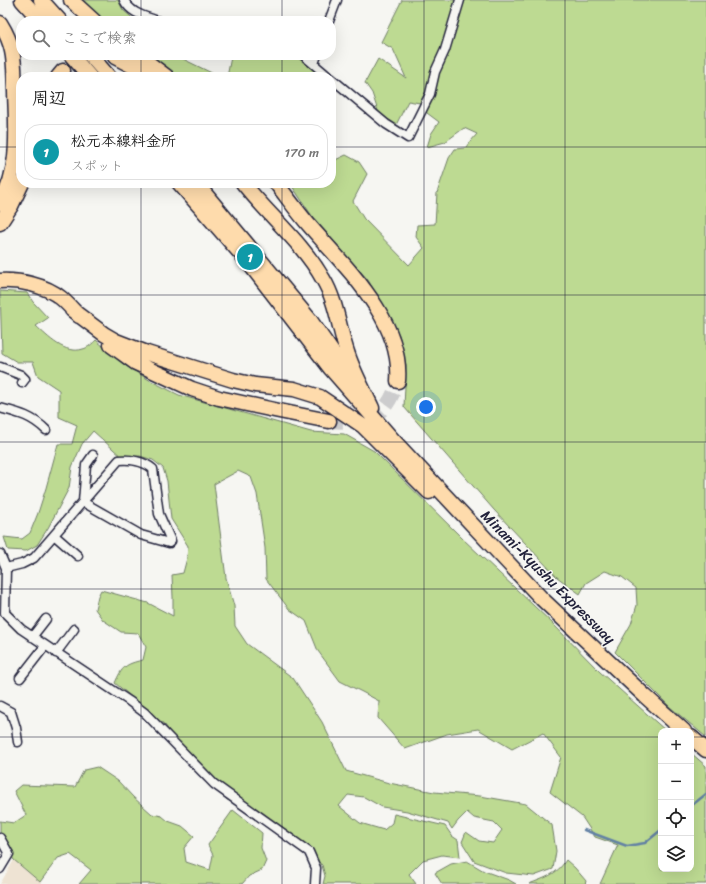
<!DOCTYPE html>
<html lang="ja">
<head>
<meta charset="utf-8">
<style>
  body { margin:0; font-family:Sriracha,"Klee One",sans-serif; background:#f6f6f6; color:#222 }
  .controls { position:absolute; right:12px; bottom:12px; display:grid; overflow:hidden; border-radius:8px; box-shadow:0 4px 16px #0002 }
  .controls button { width:36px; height:36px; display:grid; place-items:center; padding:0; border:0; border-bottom:1px solid #e0e0e0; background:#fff; color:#222; font:20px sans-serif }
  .you { position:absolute; left:426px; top:407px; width:14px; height:14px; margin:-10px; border:3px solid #fff; border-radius:50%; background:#1a73e8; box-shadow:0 0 0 6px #1a73e833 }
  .badge { display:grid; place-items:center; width:26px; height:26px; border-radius:50%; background:#22223b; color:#fff; font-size:13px; font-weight:700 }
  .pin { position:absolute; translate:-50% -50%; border:2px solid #fff; box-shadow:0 1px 4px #0006 }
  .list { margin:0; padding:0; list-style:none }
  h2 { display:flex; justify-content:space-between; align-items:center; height:52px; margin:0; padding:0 16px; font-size:17px }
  h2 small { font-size:13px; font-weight:400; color:#767676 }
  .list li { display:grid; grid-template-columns:26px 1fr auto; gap:12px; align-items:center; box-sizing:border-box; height:56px; margin:0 8px 8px; padding:0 8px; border:1px solid #e0e0e0; border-radius:16px }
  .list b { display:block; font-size:15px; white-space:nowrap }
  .list p { margin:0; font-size:13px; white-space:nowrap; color:#767676 }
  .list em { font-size:13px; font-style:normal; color:#767676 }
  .icon { flex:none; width:22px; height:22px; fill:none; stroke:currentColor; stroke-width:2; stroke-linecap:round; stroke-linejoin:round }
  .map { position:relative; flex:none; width:706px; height:884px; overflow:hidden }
  .search { position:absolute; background:#fff; box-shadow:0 4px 16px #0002; left:16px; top:16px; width:320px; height:44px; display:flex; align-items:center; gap:10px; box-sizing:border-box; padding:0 14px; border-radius:16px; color:#767676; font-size:15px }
  .panel { position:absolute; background:#fff; box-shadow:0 4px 16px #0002; left:16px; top:72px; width:320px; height:116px; border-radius:16px }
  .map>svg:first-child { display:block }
  .built { fill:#eee3d3 }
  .green { fill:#bdda92; stroke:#707e66 }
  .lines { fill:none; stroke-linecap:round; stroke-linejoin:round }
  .stream { stroke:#6281a4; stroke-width:2.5 }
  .motorway-tunnel { stroke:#cccccd; stroke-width:14; stroke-dasharray:14 7; stroke-linecap:butt }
  .minor-casing { stroke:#22223b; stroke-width:11 }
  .motorway-casing { stroke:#22223b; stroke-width:17 }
  .minor { stroke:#f6f6f2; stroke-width:8 }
  .motorway { stroke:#fedbac; stroke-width:14 }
  .grid { fill:none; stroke:#22223b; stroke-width:1; stroke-opacity:0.55 }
  .labels { text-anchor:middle; stroke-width:3; stroke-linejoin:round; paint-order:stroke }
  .street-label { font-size:15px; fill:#22223b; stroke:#f6f6f2 }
</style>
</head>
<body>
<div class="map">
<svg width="706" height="884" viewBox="0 0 706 884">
  <rect width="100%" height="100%" fill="#f6f6f2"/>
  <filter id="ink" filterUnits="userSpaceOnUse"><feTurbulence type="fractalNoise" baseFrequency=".025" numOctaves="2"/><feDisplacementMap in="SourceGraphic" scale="8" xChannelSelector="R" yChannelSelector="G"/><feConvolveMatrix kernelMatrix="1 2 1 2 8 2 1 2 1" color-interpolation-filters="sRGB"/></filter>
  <g filter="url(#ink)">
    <path class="built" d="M 14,860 L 42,884 L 0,884 Z"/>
    <path class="green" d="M 82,0 L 118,0 L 123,10 L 136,21 L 105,21 Z
      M 402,0 L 706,0 L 706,737 L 670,707 L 615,652 L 631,624 L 637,605 L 636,588 L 622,577 L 605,571 L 586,583 L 580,594 L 557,577 L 494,510 L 404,407 L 406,365 L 399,335 L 368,280 L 312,216 L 290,183 L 331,183 L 331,162 L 346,155 L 359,162 L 367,174 L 353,201 L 364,219 L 409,265 L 424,248 L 416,237 L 417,225 L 435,224 L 437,193 L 449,158 L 455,149 L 465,148 L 477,134 L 464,128 L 445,142 L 427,147 L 431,134 L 439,122 L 427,113 L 420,103 L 408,101 L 396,125 L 380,117 L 372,93 L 365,83 L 378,59 L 406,78 L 393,49 L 381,42 Z
      M 148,55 L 178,55 L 185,60 L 220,77 L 179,77 Z
      M 233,55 L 301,55 L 322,76 L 227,77 L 231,57 Z
      M 0,291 L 27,293 L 33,302 L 48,318 L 36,326 C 48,337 65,355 83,349 C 88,348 93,343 96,340 L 123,364 L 151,381 L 179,395 L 311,432 L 344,434 L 374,451 L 463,539 L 551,622 L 600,672 L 666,731 L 661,731 L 661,869 L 691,869 L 691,753 L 706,766 L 706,884 L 600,884 L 618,845 L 595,837 L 582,817 L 550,792 L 561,757 L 543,733 L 512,749 L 478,729 L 447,734 L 405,749 L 378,718 L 379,701 L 362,692 L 340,681 L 318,651 L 306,621 L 289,609 L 266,579 L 265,548 L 257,494 L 251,477 L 238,471 L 214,484 L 226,578 L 234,606 L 235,626 L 247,644 L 293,678 L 322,722 L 346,771 L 389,783 L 434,792 L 480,796 L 526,804 L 552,825 L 556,851 L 553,869 L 534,876 L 506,873 L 474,861 L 462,842 L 466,832 L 479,841 L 493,843 L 502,830 L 494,822 L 474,818 L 467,812 L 458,821 L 452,829 L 448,823 L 407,811 L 382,807 L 364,797 L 348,795 L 339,806 L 360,823 L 384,830 L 392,823 L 394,814 L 445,826 L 452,836 L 458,840 L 460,857 L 442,855 L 423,860 L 409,874 L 416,884 L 323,884 L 325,876 L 322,865 L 276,830 L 226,799 L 199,773 L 165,725 L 115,683 C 122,667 125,664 143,660 L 146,647 L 138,633 L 121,632 L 103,620 L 95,609 L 98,596 L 101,590 L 148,603 L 173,616 L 173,597 L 172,575 L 183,573 L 187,558 L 188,546 L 171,519 L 167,481 L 163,468 L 153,460 L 140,456 L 123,458 L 93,431 L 82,444 L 72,467 L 69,488 L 48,528 L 37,545 L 26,551 L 8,550 L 4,537 L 22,539 L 30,533 L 38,513 L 46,488 L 58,444 L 72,444 L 77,425 L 59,417 L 59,390 L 38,376 L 33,362 L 17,362 L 2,353 Z
      M 97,767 L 118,781 L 133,797 L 152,814 L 162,816 L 168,821 L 182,826 L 194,836 L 184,848 L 186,862 L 210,870 L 213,855 L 208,845 L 233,810 L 262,833 L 261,848 L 266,861 L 262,870 L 249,876 L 242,884 L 79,884 L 91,870 L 70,854 L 58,858 L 40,882 L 14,860 L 0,839 L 0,821 L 14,823 L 26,815 L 14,791 L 21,785 L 75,787 L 84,770 Z
      M 566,860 L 575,868 L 586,881 L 585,884 L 529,884 C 544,878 557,875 566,860 Z
      M 467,861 L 484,871 L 509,880 L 516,884 L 442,884 L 435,873 L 451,864 Z"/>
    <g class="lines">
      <path class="stream" d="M 691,806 L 706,794
        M 584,830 L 627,846 L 645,843 L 661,830"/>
      <path class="motorway-tunnel" d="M 63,71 L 84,57 L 101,55
        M 329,421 C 368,424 385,420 398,381"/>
      <g class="minor-casing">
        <path id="minor" d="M 124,0 C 131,14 145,16 158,21
          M 329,21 L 337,0
          M 303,55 L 329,77
          M 314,64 L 317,55
          M 331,78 L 386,124 L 408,138 L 430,94 L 435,72 L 445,50 L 460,0
          M 0,367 L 21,375 L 25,379 L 22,383
          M 0,408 C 19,413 32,416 46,430
          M 54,535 L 78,556
          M 0,554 L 6,568 L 5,613 L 21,629 L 129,701 L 145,713 L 214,784 L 309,852 L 316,868 L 315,884
          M 6,568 L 22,564 L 34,558 L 119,460 C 130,459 144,461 153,469 L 159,514 L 171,541 L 169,543 L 141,535 L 83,502 L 86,465 L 93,455
          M 32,637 L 46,619
          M 56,653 L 74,629
          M 20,678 L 45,646
          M 0,706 L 11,712 L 16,728 L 18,742
          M 0,838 L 9,854 L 0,869"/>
      </g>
      <g class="motorway-casing">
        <path id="motorway" d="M 22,0 L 41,21
          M 41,0 L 60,21
          M 71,0 L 94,21
          M 0,23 C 5,31 10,41 12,51 C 15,64 14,78 15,91 C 16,128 21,170 0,203
          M 71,55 L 90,77
          M 90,55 L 109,77
          M 138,55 L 167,77
          M 115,57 L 144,72 L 149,77
          M 58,77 L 63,71
          M 179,183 L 249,263 L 331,369 L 394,441 L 542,599 L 645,696 L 684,731
          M 196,183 L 310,320 L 355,385
          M 243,183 C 269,216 302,242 323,279 C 337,302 339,330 348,355 C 354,373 364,391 372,408
          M 276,183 C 287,197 297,211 308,224 C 345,267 403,320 398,381
          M 0,223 L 11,206 L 22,183
          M 0,281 C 20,280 45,285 61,298 C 67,303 73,310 79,316
          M 72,310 L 104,334 L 116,341 L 147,353 L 233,380 L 255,385 L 294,389 L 320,397 L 363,426 L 429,492
          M 111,345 L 136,363 L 192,389 L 219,398 L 279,411 L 329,421
          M 691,737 L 706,750"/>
      </g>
      <use href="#minor" class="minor"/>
      <use href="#motorway" class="motorway"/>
    </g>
  </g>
  <path class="grid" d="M 141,0 L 141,21M 282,0 L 282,21M 424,0 L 424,884M 565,0 L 565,884M 141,55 L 141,77M 282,55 L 282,77M 0,147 L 21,147M 331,147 L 706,147M 141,183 L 141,884M 282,183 L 282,884M 0,295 L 706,295M 0,442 L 706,442M 0,589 L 706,589M 0,737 L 661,737M 691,737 L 706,737"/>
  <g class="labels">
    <g class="street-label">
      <text transform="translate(548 577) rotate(45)" y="5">Minami-Kyushu Expressway</text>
    </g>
  </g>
</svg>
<div class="controls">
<button>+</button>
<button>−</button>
<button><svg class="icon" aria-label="locate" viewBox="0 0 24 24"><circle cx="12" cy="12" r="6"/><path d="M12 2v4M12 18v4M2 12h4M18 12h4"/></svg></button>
<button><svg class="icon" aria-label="layers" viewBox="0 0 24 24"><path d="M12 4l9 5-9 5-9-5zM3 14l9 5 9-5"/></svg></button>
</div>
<div class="you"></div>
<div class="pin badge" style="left:250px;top:257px;background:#0f9aa8">1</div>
<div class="search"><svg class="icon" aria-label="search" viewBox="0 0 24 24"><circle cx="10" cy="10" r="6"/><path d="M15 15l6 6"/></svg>ここで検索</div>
<section class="panel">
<h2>周辺<small></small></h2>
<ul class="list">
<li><span class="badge" style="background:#0f9aa8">1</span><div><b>松元本線料金所</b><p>スポット</p></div><em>170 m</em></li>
</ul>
</section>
</div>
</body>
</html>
